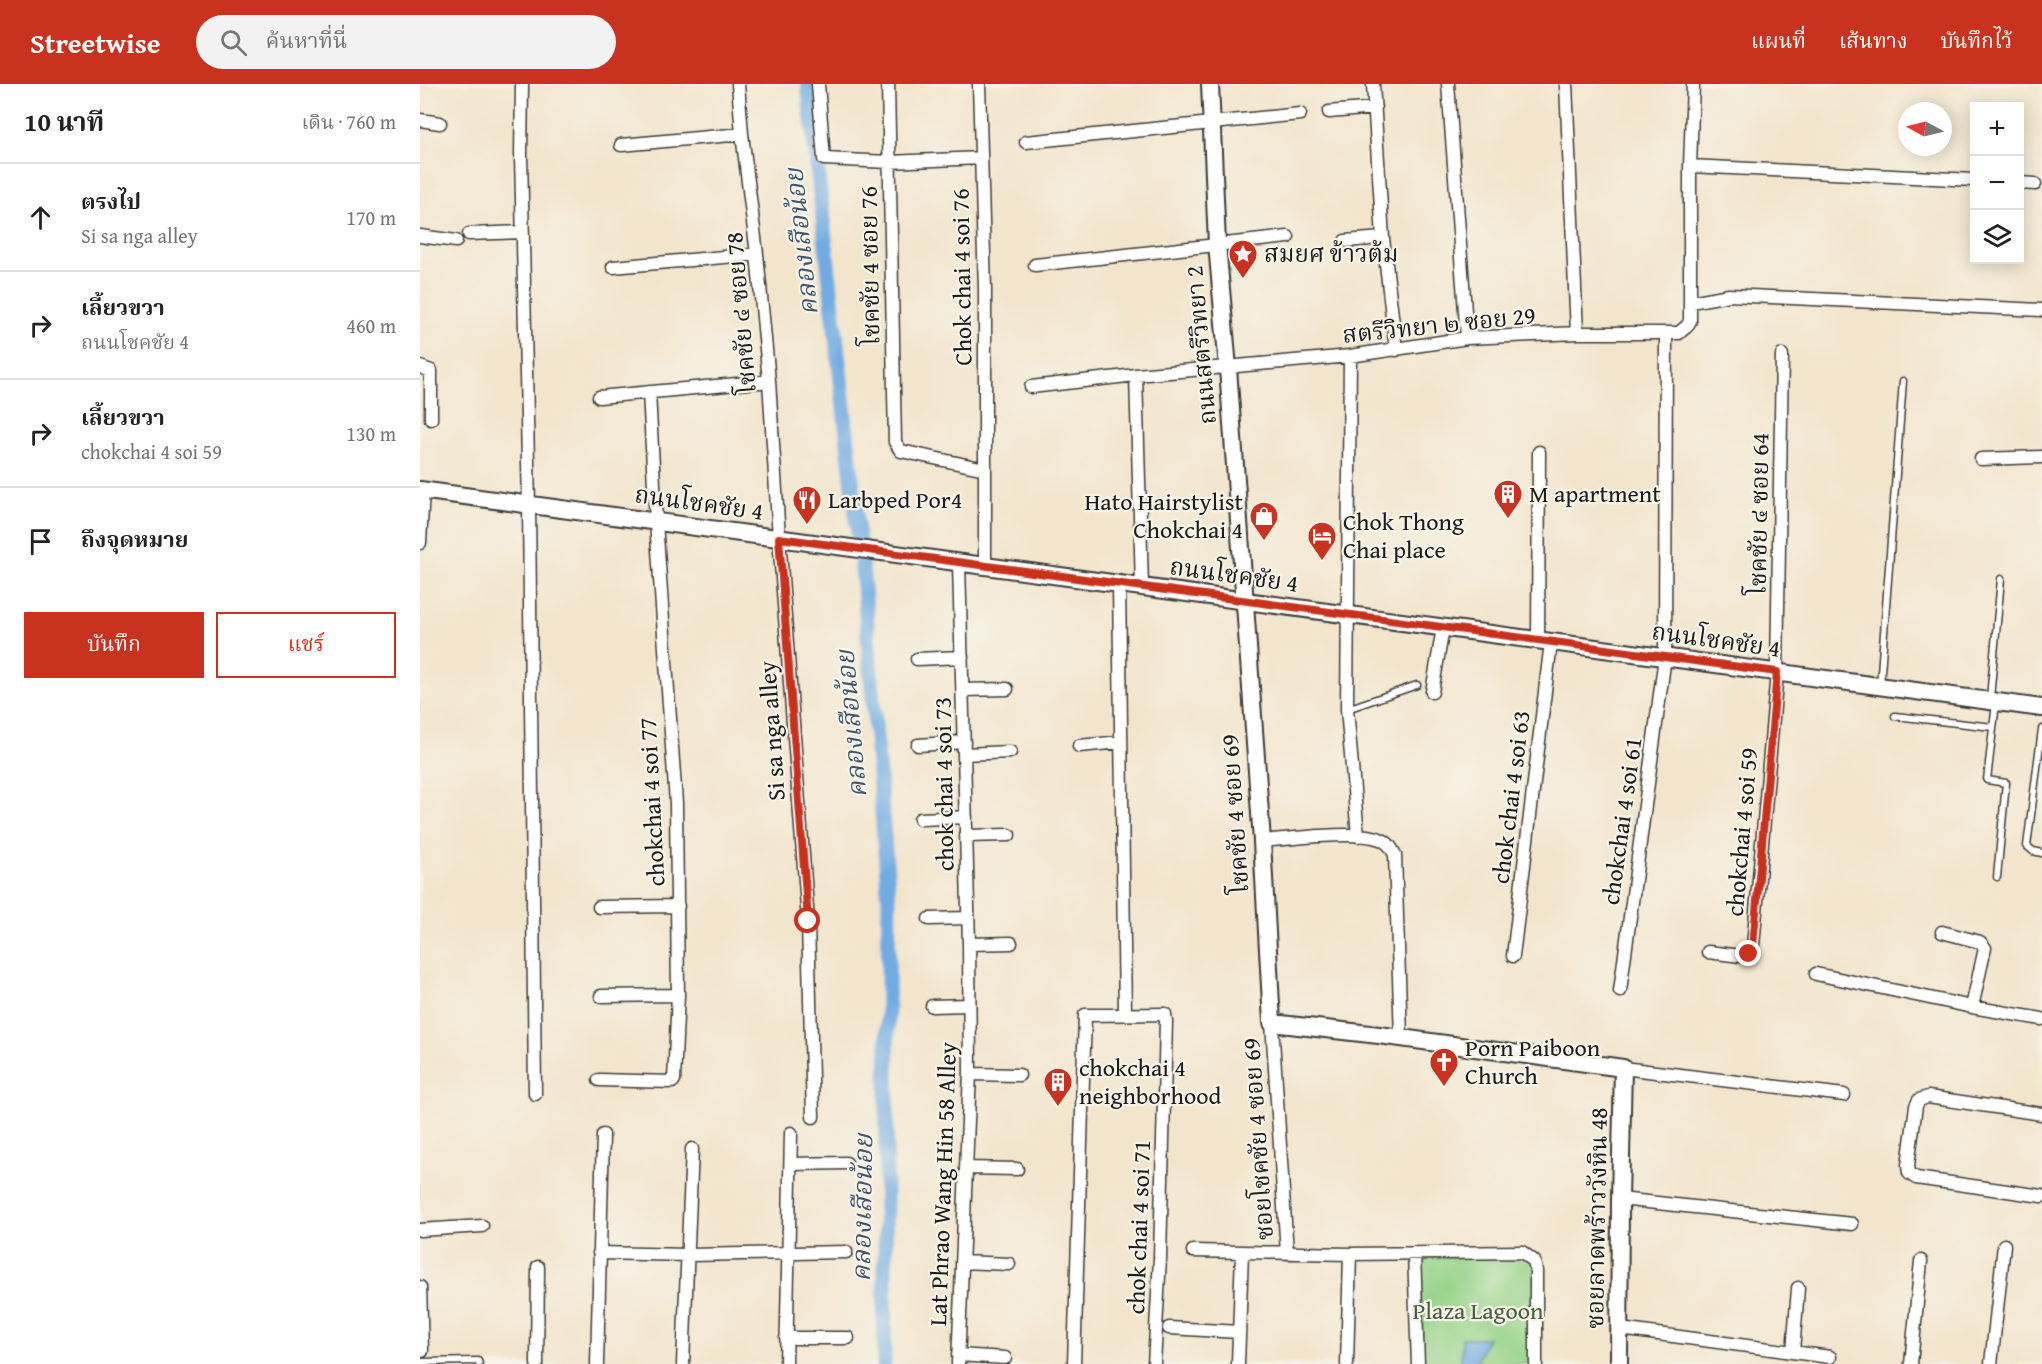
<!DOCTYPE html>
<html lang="th">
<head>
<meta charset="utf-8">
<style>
  body { margin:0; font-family:"Gentium Book Plus","Noto Serif Thai",serif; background:#f2f2f2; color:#222 }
  .controls { position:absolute; right:18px; top:18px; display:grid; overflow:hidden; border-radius:0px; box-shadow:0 3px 15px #0003 }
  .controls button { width:54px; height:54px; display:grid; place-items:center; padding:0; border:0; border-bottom:2px solid #e0e0e0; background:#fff; color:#222; font:30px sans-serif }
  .compass { position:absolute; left:1478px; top:18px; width:54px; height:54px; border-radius:50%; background:#fff; box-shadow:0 3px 15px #0003; rotate:277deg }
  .stop { position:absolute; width:18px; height:18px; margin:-14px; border:4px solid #c8321e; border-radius:50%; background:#fff }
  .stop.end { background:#c8321e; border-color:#fff; box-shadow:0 2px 6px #0008 }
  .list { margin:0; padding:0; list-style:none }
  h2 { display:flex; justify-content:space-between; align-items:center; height:78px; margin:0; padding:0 24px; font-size:26px }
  h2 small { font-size:20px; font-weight:400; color:#767676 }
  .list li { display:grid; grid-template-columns:39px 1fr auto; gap:18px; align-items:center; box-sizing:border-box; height:108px; padding:0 24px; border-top:2px solid #e0e0e0 }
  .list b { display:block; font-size:22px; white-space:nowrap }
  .list p { margin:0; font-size:20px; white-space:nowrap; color:#767676 }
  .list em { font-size:20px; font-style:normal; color:#767676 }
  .actions { display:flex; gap:12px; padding:18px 24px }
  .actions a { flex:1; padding:14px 0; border:2px solid #c8321e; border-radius:0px; text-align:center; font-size:21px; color:#c8321e }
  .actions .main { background:#c8321e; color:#fff }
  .icon { flex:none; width:33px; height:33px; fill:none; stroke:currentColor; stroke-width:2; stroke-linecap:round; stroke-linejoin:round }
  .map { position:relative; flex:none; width:1622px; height:1280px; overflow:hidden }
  header { display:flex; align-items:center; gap:36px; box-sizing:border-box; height:84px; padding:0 30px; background:#c8321e; color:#fff }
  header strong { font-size:28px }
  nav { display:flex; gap:33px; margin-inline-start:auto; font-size:21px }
  .search { width:420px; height:54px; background:#f2f2f2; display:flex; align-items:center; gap:15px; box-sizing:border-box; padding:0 21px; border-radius:33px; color:#767676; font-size:22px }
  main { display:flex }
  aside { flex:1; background:#fff }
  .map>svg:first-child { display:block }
  .green { fill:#96d388; stroke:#597852; stroke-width:1.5 }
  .water { fill:#71abe2; stroke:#46647f; stroke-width:1.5 }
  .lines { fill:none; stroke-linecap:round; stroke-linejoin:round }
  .canal { stroke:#71abe2; stroke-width:15 }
  .lane-casing { stroke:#3c3a36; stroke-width:9 }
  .street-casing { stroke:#3c3a36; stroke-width:15 }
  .secondary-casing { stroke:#3c3a36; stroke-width:20 }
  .lane { stroke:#fff; stroke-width:6 }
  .street { stroke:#fff; stroke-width:12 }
  .secondary { stroke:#fff; stroke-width:16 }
  .route { stroke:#c8321e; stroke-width:8 }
  .labels { text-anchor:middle; stroke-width:4.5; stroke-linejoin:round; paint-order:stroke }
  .poi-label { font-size:24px; fill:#1c1c1c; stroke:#f7f3e8; text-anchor:start }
  .street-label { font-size:24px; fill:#1c1c1c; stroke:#f7f3e8 }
  .park-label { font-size:24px; fill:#475c42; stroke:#f7f3e8 }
  .water-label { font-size:26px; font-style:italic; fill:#3e556b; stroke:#f7f3e8 }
</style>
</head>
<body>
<header>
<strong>Streetwise</strong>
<div class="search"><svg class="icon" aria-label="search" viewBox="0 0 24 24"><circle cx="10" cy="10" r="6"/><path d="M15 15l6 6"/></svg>ค้นหาที่นี่</div>
<nav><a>แผนที่</a><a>เส้นทาง</a><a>บันทึกไว้</a></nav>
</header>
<main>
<aside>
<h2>10 นาที<small>เดิน · 760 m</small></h2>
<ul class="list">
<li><svg class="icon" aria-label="ahead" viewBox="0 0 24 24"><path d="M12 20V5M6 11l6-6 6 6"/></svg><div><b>ตรงไป</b><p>Si sa nga alley</p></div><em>170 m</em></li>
<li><svg class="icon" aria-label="right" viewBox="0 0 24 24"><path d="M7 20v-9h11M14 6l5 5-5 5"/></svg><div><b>เลี้ยวขวา</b><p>ถนนโชคชัย 4</p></div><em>460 m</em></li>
<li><svg class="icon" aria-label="right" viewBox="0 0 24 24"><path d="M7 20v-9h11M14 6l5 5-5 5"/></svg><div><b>เลี้ยวขวา</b><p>chokchai 4 soi 59</p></div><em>130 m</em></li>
<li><svg class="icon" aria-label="arrive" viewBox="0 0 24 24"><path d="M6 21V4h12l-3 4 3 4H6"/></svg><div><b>ถึงจุดหมาย</b></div></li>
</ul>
<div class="actions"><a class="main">บันทึก</a><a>แชร์</a></div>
</aside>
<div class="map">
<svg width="1622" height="1280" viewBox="0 0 1622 1280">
  <rect width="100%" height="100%" fill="#f7f3e8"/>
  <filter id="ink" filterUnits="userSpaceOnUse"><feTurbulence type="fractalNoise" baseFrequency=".0167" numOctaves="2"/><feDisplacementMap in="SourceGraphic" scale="12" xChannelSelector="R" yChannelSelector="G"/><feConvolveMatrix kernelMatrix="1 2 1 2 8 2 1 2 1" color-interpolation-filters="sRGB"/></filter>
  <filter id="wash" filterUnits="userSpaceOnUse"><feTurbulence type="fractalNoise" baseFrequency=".008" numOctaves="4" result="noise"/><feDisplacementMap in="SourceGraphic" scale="24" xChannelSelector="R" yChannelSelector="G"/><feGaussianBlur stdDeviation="1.35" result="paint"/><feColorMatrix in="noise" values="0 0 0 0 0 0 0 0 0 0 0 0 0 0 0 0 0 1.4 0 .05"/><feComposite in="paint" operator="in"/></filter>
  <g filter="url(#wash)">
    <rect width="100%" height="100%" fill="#f2e5cc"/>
    <path class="green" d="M 1099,1171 L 1115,1176 L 1115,1280 L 1001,1280 L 1000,1180 L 1009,1174 Z"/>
    <path class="water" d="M 1042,1254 L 1068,1254 L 1058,1274 L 1057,1280 L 1041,1280 Z"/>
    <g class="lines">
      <path class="canal" d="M 388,0 L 444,503 L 469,816 L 464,1280"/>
    </g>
  </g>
  <g filter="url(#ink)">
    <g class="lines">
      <g class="lane-casing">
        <path id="lane" d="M 1460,602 L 1483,297
          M 1570,614 L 1581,495
          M 1576,619 L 1567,696 L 1586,699 L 1577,793
          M 927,625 L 997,601
          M 1475,632 L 1573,643
          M 1622,645 L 1607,762 L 1613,767 L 1622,769
          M 0,1278 L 58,1277 L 59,1280"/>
      </g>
      <g class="street-casing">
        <path id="street" d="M 102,0 L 101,71 L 109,421 L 115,1010
          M 318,0 L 322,50 L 337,170 L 349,297 L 359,454 L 388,837 L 393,1033
          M 398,0 L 404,75 L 469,78 L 561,74
          M 468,0 L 475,358 L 481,367 L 565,385
          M 559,0 L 565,206 L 565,482
          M 953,0 L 963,154 L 976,266
          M 1028,0 L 1047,254
          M 1146,0 L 1157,249
          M 909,28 L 955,24
          M 0,36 L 20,39
          M 606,58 L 880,30
          M 201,61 L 322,50
          M 1270,82 L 1554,96
          M 1600,99 L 1615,100
          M 49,150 L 103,148
          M 0,152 L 36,157
          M 925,157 L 963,154
          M 615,181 L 868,153
          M 193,183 L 337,170
          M 1271,218 L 1309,211 L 1622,226
          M 930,272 L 927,625 L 938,752
          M 0,283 L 11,287 L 11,335
          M 716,291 L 722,503
          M 611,303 L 716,291 L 930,272 L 1047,254 L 1157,249 L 1259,249 L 1267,242 L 1270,237 L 1270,82 L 1273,0
          M 179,313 L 349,297
          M 1561,375 L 1622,373
          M 0,459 L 3,406
          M 699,500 L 705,930
          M 1118,556 L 1119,368
          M 497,575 L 542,573
          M 543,606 L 587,605
          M 1012,608 L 1023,544
          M 498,661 L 544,658
          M 659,662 L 701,658
          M 544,670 L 590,668
          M 500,735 L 546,733
          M 546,752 L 589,751
          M 842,757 C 869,755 937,746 960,755 C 968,758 971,763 975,771 L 981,954
          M 179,823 L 258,822
          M 509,835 L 548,834
          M 1522,848 L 1560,858 L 1565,864 L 1552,923
          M 549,860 L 591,859
          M 1288,868 L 1321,872 L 1329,869 L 1333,862 L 1357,588 L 1362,271
          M 1093,872 L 1131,558
          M 1396,890 L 1552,923 L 1622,935
          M 1200,907 L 1245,573 L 1246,251
          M 181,912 L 258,911
          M 512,922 L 549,921
          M 852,939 L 867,1169
          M 1203,984 L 1424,1011
          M 550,990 L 599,991
          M 179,996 L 252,998 L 254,996 L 258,911 L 256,719 L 236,438 L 229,308
          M 1622,1030 L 1508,1013 L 1499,1016 L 1496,1022 L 1488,1081 L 1489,1089 L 1496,1094 L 1622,1112
          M 371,1080 L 426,1079
          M 546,1084 L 597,1085
          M 1200,1115 L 1432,1140
          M 0,1146 L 62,1142
          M 773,1167 L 930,1170 L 1102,1168 L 1114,1177 L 1116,1187 L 1116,1280
          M 179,1169 L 268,1171 L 426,1168
          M 994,1169 L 998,1280
          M 542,1178 L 589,1180
          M 0,1203 L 2,1267
          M 749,1244 L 819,1248
          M 1200,1245 L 1410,1273
          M 366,1254 L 428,1254
          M 1373,1268 L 1378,1204
          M 538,1271 L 585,1274
          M 117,1280 L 118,1183
          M 177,1280 L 183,1051
          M 263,1280 L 272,1065
          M 366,1280 L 371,1049
          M 538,1280 L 550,988 L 549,860 L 539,479
          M 654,1280 L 665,931 L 745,930 L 746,937 L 740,1174 L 734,1280
          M 818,1280 L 822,1169
          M 927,1280 L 930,1170
          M 1491,1280 L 1501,1177
          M 1571,1280 L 1584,1161"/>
      </g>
      <g class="secondary-casing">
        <path id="secondary" d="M 790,0 L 797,160 L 808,284 L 842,757 L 852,939 L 959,951 L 1203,984 L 1200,1115 L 1199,1280
          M 0,406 L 1622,624"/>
      </g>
      <use href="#lane" class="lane"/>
      <use href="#street" class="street"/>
      <use href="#secondary" class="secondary"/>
    </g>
  </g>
  <g class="lines" filter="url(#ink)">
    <path class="route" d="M 388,837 L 359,454 L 1357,588 L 1333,862 L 1329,870"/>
  </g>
  <defs>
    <g id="sight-pin" transform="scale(1.5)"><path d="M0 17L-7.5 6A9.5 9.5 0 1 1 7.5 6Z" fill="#c8321e" stroke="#f7f3e8"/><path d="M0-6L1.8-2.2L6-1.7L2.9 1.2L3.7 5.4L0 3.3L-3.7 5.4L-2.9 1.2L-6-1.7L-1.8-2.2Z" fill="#fff"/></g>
    <g id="building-pin" transform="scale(1.5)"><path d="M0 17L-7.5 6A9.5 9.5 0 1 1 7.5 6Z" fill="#c8321e" stroke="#f7f3e8"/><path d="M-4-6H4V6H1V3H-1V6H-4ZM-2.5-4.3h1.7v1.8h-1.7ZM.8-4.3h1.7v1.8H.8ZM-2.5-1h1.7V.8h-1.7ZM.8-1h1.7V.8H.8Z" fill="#fff"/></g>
    <g id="restaurant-pin" transform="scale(1.5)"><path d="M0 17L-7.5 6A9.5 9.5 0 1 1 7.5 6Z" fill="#c8321e" stroke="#f7f3e8"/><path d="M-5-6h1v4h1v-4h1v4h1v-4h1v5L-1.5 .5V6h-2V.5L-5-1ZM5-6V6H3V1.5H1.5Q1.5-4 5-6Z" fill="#fff"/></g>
    <g id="shop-pin" transform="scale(1.5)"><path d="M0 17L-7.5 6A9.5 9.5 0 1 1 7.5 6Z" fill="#c8321e" stroke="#f7f3e8"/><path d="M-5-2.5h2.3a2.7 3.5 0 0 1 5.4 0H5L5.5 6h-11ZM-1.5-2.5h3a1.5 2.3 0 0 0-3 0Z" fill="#fff"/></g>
    <g id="hotel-pin" transform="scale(1.5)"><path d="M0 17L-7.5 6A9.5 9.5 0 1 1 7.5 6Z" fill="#c8321e" stroke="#f7f3e8"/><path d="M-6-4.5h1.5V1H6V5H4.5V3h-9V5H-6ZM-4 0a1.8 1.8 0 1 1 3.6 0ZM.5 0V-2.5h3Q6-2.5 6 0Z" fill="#fff"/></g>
    <g id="church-pin" transform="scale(1.5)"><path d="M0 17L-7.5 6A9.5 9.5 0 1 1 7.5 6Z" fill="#c8321e" stroke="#f7f3e8"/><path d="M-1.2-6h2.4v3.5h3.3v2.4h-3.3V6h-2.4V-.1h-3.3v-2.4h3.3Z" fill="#fff"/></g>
  </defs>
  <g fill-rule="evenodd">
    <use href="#sight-pin" x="823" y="170"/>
    <use href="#building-pin" x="1088" y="410"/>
    <use href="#restaurant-pin" x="387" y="416"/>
    <use href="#shop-pin" x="844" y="432"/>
    <use href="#hotel-pin" x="902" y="452"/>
    <use href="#church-pin" x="1024" y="978"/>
    <use href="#building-pin" x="638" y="998"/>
  </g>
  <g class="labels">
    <g class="poi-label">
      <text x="844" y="178">สมยศ ข้าวต้ม</text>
      <text x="1109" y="418">M apartment</text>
      <text x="408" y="424">Larbped Por4</text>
      <text x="823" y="426" text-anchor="end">Hato Hairstylist<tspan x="823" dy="28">Chokchai 4</tspan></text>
      <text x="923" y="446">Chok Thong<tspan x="923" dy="28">Chai place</tspan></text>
      <text x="1045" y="972">Porn Paiboon<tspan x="1045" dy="28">Church</tspan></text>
      <text x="659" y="992">chokchai 4<tspan x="659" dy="28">neighborhood</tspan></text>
    </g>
    <g class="street-label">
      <text transform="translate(450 182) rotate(-91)" y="8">โชคชัย 4 ซอย 76</text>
      <text transform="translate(542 193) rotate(-91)" y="8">Chok chai 4 soi 76</text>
      <text transform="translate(321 229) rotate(-95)" y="8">โชคชัย ๔ ซอย 78</text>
      <text transform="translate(1019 241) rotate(-6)" y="8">สตรีวิทยา ๒ ซอย 29</text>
      <text transform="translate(781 261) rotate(-95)" y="8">ถนนสตรีวิทยา 2</text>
      <text transform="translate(279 419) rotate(8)" y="8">ถนนโชคชัย 4</text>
      <text transform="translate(1339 430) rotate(-89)" y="8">โชคชัย ๔ ซอย 64</text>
      <text transform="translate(814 491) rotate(8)" y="8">ถนนโชคชัย 4</text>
      <text transform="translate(1296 556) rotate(8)" y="8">ถนนโชคชัย 4</text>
      <text transform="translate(352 647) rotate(-94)" y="8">Si sa nga alley</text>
      <text transform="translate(524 700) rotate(-91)" y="8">chok chai 4 soi 73</text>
      <text transform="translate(1091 713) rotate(-83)" y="8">chok chai 4 soi 63</text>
      <text transform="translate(232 718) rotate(-93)" y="8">chokchai 4 soi 77</text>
      <text transform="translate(815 730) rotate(-94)" y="8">โชคชัย 4 ซอย 69</text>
      <text transform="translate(1202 737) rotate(-82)" y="8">chokchai 4 soi 61</text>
      <text transform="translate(1322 748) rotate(-85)" y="8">chokchai 4 soi 59</text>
      <text transform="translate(838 1055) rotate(-94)" y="8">ซอยโชคชัย 4 ซอย 69</text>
      <text transform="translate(523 1100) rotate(-88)" y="8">Lat Phrao Wang Hin 58 Alley</text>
      <text transform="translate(1177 1134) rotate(-89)" y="8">ซอยลาดพร้าววังหิน 48</text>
      <text transform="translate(719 1143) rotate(-88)" y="8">chok chai 4 soi 71</text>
    </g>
    <g class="park-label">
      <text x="1058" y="1235">Plaza Lagoon</text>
    </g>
    <g class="water-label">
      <text transform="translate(381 158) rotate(-96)" y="9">คลองเสือน้อย</text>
      <text transform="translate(431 640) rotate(-95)" y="9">คลองเสือน้อย</text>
      <text transform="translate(442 1124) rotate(-89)" y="9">คลองเสือน้อย</text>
    </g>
  </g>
</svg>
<div class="controls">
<button>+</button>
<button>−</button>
<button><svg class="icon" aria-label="layers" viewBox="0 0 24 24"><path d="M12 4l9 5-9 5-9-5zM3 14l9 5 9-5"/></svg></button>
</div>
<svg class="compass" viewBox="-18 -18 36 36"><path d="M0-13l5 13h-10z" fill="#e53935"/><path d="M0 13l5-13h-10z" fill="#767676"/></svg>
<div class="stop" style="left:388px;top:837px"></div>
<div class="stop end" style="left:1329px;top:870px"></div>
</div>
</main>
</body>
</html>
